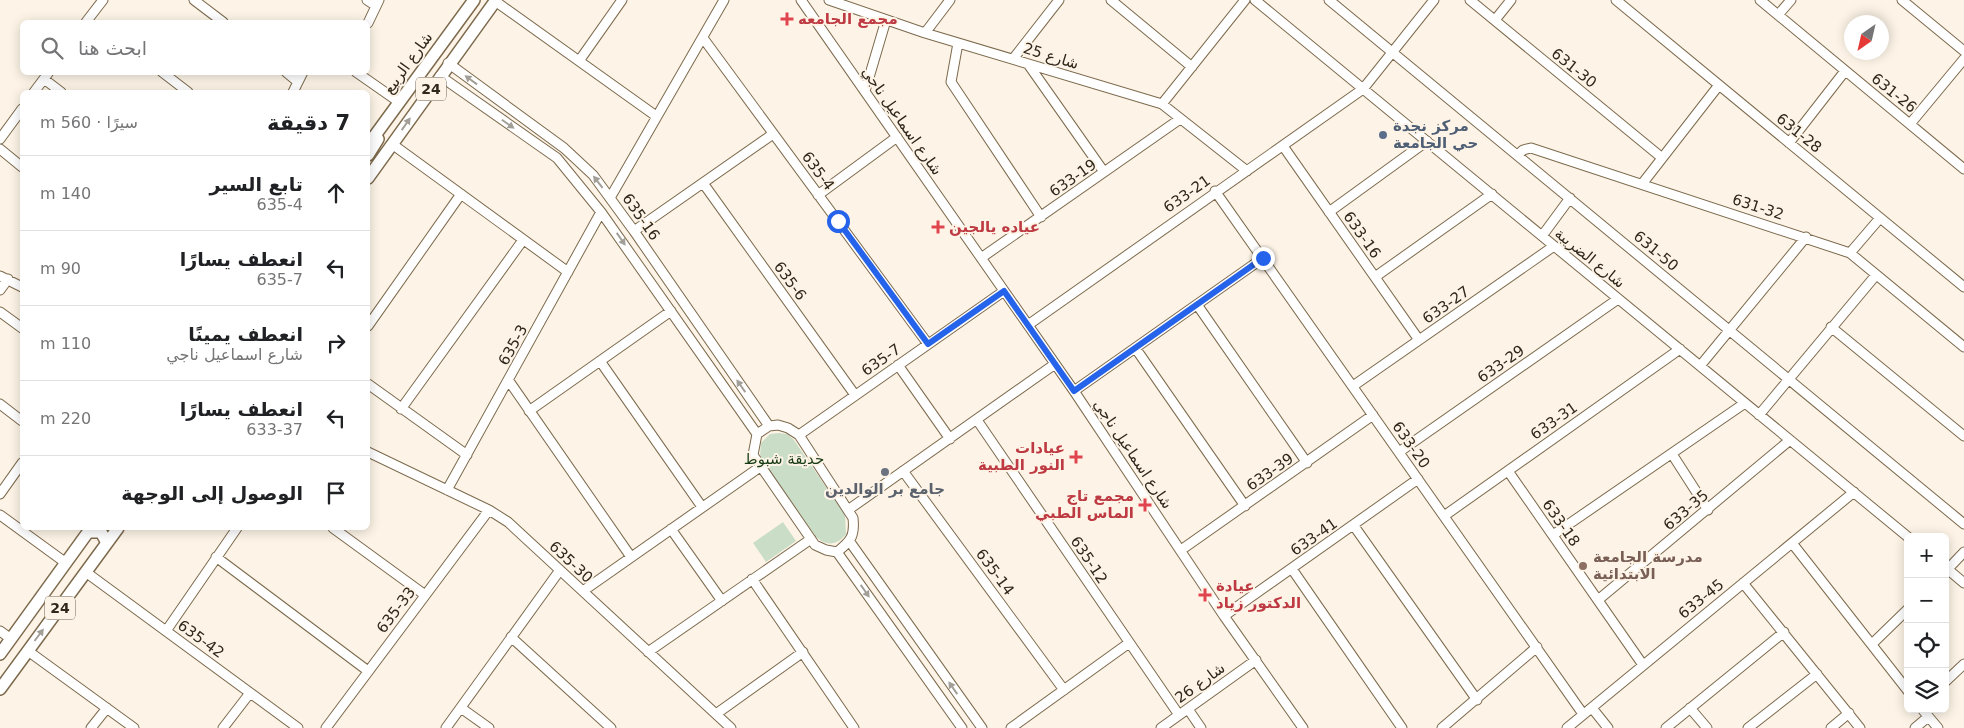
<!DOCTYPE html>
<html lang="ar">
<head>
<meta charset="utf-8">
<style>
  body { margin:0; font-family:"DejaVu Sans","Noto Sans Arabic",sans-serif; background:#f6f6f6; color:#202124; direction:rtl }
  .controls { position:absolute; right:15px; bottom:15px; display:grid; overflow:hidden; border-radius:8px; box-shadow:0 2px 12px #0003 }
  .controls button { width:45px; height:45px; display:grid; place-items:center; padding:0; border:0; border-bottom:1px solid #e0e0e0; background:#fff; color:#202124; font:25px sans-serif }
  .compass { position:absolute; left:1844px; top:15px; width:45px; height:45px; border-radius:50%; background:#fff; box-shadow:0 2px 12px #0003; rotate:214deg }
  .stop { position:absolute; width:15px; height:15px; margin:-11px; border:4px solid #2563eb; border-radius:50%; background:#fff }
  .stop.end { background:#2563eb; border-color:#fff; box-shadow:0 1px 5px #0008 }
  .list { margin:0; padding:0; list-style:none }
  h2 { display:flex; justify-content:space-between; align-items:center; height:65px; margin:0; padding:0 20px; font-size:21px }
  h2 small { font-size:16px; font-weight:400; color:#757577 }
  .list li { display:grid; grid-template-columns:32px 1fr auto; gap:15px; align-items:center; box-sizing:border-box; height:75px; padding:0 20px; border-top:1px solid #e0e0e0 }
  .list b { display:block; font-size:19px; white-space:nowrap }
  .list p { margin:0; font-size:16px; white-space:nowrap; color:#757577 }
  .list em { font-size:16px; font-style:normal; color:#757577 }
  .icon { flex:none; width:28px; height:28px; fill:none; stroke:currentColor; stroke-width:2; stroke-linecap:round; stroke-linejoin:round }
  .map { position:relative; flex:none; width:1964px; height:728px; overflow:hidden; direction:ltr }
  .search { position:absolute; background:#fff; box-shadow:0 2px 12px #0003; left:20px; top:20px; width:350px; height:55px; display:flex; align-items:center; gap:12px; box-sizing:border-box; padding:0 18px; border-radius:8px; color:#757577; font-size:19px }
  .panel { position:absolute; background:#fff; box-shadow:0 2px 12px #0003; left:20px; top:90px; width:350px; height:440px; border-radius:8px; direction:rtl }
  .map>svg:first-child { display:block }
  .green { fill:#c9ddc7 }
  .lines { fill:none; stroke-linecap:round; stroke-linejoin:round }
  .minor-casing { stroke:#7d6a4d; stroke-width:11 }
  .major-casing { stroke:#7d6a4d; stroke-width:14 }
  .minor { stroke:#fff; stroke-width:9 }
  .major { stroke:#fff; stroke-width:11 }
  .oneway { fill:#a29e98 }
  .route { stroke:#2563eb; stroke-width:6 }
  .health-dot { fill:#e0444e; stroke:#fdf4e7; stroke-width:2 }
  .service-dot { fill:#5c6f8a; stroke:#fdf4e7; stroke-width:2 }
  .worship-dot { fill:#6b7280; stroke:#fdf4e7; stroke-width:2 }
  .education-dot { fill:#8d6e63; stroke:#fdf4e7; stroke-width:2 }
  .labels { text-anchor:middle; stroke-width:4; stroke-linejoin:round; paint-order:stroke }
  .shield { fill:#fdf4e7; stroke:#6e6558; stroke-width:1 }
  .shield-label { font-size:14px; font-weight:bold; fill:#30281b }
  .health-label { font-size:15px; font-weight:bold; fill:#be3a42; stroke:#fdf4e7; text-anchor:start }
  .street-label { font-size:15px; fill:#30281b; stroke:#fdf4e7 }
  .service-label { font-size:15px; font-weight:bold; fill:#4e5e75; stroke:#fdf4e7; text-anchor:start }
  .park-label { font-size:15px; fill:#163b14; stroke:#fdf4e7 }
  .worship-label { font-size:15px; font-weight:bold; fill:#5b616d; stroke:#fdf4e7 }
  .education-label { font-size:15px; font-weight:bold; fill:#785e54; stroke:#fdf4e7; text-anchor:start }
</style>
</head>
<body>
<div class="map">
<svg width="1964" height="728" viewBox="0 0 1964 728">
  <rect width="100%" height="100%" fill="#fdf4e7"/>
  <path class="green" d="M 778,433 L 787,434 L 794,440 L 845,515 L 846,534 C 838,545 827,547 816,537 L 760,457 L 761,443 L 770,434 Z
    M 783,522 L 796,541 L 766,562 L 753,543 Z"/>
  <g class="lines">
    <g class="minor-casing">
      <path id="minor" d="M 194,0 L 223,22
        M 367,0 L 376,6
        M 801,0 L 1074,391 L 1224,616 L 1303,728
        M 829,0 L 925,33 L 1162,104 L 1247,171
        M 1111,0 L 1192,67
        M 1255,0 L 1908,537
        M 1329,0 L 1964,524
        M 1470,0 L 1661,157
        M 1616,0 L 1964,287
        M 1760,0 L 1964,169
        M 1902,0 L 1964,51
        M 495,1 L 656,116
        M 1778,15 L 1791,0
        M 1495,20 L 1511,0
        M 86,22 L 103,0
        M 368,23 L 379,0
        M 925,33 L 950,0
        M 703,38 L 928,344
        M 958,43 L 951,82 L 1041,217
        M 1013,59 L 1059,0
        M 579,61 L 622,0
        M 448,63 L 564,148 L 593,175 L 634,231 L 769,426
        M 1028,64 L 1104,172
        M 162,72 L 188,92
        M 286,72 L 298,82
        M 356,72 L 399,102
        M 440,76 L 557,158 L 601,212 L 757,434
        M 44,79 L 61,92
        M 865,91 L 886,20
        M 34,92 L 49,72
        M 293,92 L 303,72
        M 1162,104 L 1245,0
        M 1910,124 L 1964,59
        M 0,139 L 22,109
        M 1789,143 L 1845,71
        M 392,144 L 568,272
        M 1283,146 L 1419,340
        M 0,149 L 22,167
        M 1518,155 L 1523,150 L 1531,148 L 1850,253 L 1964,347
        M 703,183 L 855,395
        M 1642,184 L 1719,85
        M 1215,191 L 1583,714
        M 818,195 L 897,137
        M 610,198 L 724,0
        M 1329,212 L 1427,141
        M 634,231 L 773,134
        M 1542,236 L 1570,198
        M 1850,253 L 1880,218
        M 981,258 L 1180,119
        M 0,276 L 22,287
        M 1375,277 L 1492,194
        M 0,290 L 8,279
        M 1198,306 L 1307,463
        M 0,312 L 22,328
        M 1028,325 L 1363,89 L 1434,0
        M 368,326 L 461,194
        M 1831,327 L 1964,436
        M 1136,349 L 1245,506
        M 600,361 L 702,507
        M 898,365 L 950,439
        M 1700,366 L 1806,237
        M 509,381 L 631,557
        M 368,384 L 467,455
        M 1353,386 L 1554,246
        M 1074,391 L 1263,258
        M 0,404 L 22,421
        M 401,409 L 523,240
        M 529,411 L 671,311
        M 1759,415 L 1876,275
        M 977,420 L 1179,715
        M 778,425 L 788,428 L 799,435 L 853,518 C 855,536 851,541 837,552 L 826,550 L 815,545 L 753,455 L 757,434 L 769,426 Z
        M 799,435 L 1004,291
        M 368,452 L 489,510 L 508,522 L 731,728
        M 1399,452 L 1618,299
        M 1672,454 L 1708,510
        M 903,471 L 1064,690
        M 1508,471 L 1643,665
        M 447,490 L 601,212
        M 0,494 L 22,463
        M 848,510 L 1055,364
        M 0,515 L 66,563
        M 1444,516 L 1680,349
        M 1354,526 L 1477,700
        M 333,528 L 425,595
        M 671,529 L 722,601
        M 1553,535 L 1745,403
        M 850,542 L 982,728
        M 1792,543 L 1908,691
        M 1181,550 L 1373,415
        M 837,552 L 962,728
        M 216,557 L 368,671
        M 1945,567 L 1964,583
        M 1292,569 L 1402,728
        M 1945,572 L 1964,552
        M 87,573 L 298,728
        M 752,579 L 854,728
        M 1743,583 L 1860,728
        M 583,591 L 760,467
        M 1598,600 L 1790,440
        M 1224,616 L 1418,479
        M 0,631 L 11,639
        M 166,631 L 237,528
        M 511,637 L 611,728
        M 1872,644 L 1908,609
        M 28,651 L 134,728
        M 648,652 L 811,539
        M 1945,682 L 1964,664
        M 461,708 L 489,728
        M 1592,708 L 1608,728
        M 1690,708 L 1707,728
        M 1188,709 L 1201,728
        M 1922,709 L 1938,728
        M 716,714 L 803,652
        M 91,728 L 107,708
        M 223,728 L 250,693
        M 326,728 L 489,510
        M 446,728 L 560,570
        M 1011,728 L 1129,643
        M 1161,728 L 1256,660
        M 1442,728 L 1537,647
        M 1567,728 L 1854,492
        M 1666,728 L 1784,632
        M 1748,728 L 1817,674
        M 1831,728 L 1849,713
        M 1915,728 L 1928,717"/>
    </g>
    <g class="major-casing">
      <path id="major" d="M 368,145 L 474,0
        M 368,155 L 378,139
        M 368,178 L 496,0
        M 89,532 L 101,532 L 107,543
        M 0,654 L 91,528
        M 0,689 L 118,528"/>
    </g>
    <use href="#minor" class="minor"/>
    <use href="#major" class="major"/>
  </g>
  <defs><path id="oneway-solid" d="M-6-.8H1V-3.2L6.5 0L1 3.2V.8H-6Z" transform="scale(1.25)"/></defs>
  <g class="oneway">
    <use href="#oneway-solid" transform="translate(471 80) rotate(-144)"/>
    <use href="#oneway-solid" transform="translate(406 124) rotate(-55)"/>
    <use href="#oneway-solid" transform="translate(508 124) rotate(35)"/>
    <use href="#oneway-solid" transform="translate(598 182) rotate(-128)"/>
    <use href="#oneway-solid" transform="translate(621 239) rotate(55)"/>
    <use href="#oneway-solid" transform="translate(741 386) rotate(-125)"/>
    <use href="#oneway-solid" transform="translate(865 591) rotate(55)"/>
    <use href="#oneway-solid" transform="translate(39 635) rotate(-53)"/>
    <use href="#oneway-solid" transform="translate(953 688) rotate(-125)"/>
  </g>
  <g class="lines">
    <path class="route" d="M 838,221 L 928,344 L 1004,291 L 1074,391 L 1263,258"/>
  </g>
  <g class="health-dot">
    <path d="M784.5 11.5h5v5h5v5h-5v5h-5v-5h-5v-5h5z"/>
    <path d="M935.5 219.5h5v5h5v5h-5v5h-5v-5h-5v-5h5z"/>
    <path d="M1073.5 449.5h5v5h5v5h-5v5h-5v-5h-5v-5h5z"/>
    <path d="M1142.5 497.5h5v5h5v5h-5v5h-5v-5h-5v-5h5z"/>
    <path d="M1202.5 587.5h5v5h5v5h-5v5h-5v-5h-5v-5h5z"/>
  </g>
  <circle class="service-dot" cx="1383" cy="135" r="5"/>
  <circle class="worship-dot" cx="885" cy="472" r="5"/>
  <circle class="education-dot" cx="1583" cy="566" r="5"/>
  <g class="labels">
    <g class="shield">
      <rect x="416" y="77.5" width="30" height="23" rx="4"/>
      <rect x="45" y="596.5" width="30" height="23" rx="4"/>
    </g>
    <g class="shield-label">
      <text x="431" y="94">24</text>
      <text x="60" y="613">24</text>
    </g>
    <g class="health-label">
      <text x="798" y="24">مجمع الجامعه</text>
      <text x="949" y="232">عياده يالجين</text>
      <text x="1065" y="453" text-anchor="end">عيادات<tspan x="1065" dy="17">النور الطبية</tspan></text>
      <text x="1134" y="501" text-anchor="end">مجمع تاج<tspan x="1134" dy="17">الماس الطبي</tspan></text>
      <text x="1216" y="591">عيادة<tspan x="1216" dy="17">الدكتور زياد</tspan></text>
    </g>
    <g class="street-label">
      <text transform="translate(1051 56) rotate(17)" y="5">شارع 25</text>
      <text transform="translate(408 63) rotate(-54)" y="5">شارع الربيع</text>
      <text transform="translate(1574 68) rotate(39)" y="5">631-30</text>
      <text transform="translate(1894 93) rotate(39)" y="5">631-26</text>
      <text transform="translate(902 121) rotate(55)" y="5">شارع اسماعيل ناجي</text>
      <text transform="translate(1799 133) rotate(39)" y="5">631-28</text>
      <text transform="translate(818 171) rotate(54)" y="5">635-4</text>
      <text transform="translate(1073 178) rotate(-35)" y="5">633-19</text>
      <text transform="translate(1187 194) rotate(-35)" y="5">633-21</text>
      <text transform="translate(1758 207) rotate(18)" y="5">631-32</text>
      <text transform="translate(641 217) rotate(55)" y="5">635-16</text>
      <text transform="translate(1362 235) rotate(55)" y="5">633-16</text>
      <text transform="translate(1656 251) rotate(40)" y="5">631-50</text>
      <text transform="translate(1590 258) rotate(39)" y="5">شارع الضريبة</text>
      <text transform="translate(790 281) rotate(54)" y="5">635-6</text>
      <text transform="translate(1446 305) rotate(-35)" y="5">633-27</text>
      <text transform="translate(513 345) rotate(-61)" y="5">635-3</text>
      <text transform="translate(881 360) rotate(-35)" y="5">635-7</text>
      <text transform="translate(1501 364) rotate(-35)" y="5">633-29</text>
      <text transform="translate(1554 421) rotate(-35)" y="5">633-31</text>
      <text transform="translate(1411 445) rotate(55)" y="5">633-20</text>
      <text transform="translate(1133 454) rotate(56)" y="5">شارع اسماعيل ناجي</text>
      <text transform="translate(1270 472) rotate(-35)" y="5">633-39</text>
      <text transform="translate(1686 510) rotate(-40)" y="5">633-35</text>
      <text transform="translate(1561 523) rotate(55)" y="5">633-18</text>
      <text transform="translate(1314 537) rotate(-35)" y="5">633-41</text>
      <text transform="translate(1089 560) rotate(56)" y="5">635-12</text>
      <text transform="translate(571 562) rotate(43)" y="5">635-30</text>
      <text transform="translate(995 572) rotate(54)" y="5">635-14</text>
      <text transform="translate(1701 599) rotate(-39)" y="5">633-45</text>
      <text transform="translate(396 610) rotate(-53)" y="5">635-33</text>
      <text transform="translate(201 639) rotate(36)" y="5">635-42</text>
      <text transform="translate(1200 683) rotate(-36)" y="5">شارع 26</text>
    </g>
    <g class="service-label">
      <text x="1393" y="131">مركز نجدة<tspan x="1393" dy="17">حي الجامعة</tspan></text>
    </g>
    <g class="park-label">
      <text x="784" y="464">حديقة شبوط</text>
    </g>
    <g class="worship-label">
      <text x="885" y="494">جامع بر الوالدين</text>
    </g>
    <g class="education-label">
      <text x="1593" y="562">مدرسة الجامعة<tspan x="1593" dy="17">الابتدائية</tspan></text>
    </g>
  </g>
</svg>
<div class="controls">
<button>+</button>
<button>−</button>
<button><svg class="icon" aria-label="locate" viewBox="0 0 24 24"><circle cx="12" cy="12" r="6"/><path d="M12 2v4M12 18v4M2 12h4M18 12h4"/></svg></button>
<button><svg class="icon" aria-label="layers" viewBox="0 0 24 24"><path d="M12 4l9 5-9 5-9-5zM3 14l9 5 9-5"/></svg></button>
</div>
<svg class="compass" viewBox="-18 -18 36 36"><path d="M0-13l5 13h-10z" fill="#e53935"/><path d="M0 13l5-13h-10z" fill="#757577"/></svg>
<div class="stop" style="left:838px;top:221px"></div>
<div class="stop end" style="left:1263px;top:258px"></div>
<div class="search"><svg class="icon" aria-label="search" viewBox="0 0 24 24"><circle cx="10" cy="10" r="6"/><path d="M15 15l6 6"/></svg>ابحث هنا</div>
<section class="panel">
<h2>7 دقيقة<small>سيرًا · 560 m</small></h2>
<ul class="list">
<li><svg class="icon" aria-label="ahead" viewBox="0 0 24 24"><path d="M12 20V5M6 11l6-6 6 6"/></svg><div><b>تابع السير</b><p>635-4</p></div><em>140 m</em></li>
<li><svg class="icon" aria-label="left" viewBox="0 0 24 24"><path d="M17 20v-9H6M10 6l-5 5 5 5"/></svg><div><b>انعطف يسارًا</b><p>635-7</p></div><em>90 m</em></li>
<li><svg class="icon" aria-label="right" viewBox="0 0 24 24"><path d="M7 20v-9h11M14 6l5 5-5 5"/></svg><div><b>انعطف يمينًا</b><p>شارع اسماعيل ناجي</p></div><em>110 m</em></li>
<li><svg class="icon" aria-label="left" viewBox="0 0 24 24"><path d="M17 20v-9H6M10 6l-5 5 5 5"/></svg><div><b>انعطف يسارًا</b><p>633-37</p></div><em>220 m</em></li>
<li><svg class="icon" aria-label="arrive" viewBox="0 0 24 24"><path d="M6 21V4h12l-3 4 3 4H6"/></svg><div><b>الوصول إلى الوجهة</b></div></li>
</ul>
</section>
</div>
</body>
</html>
